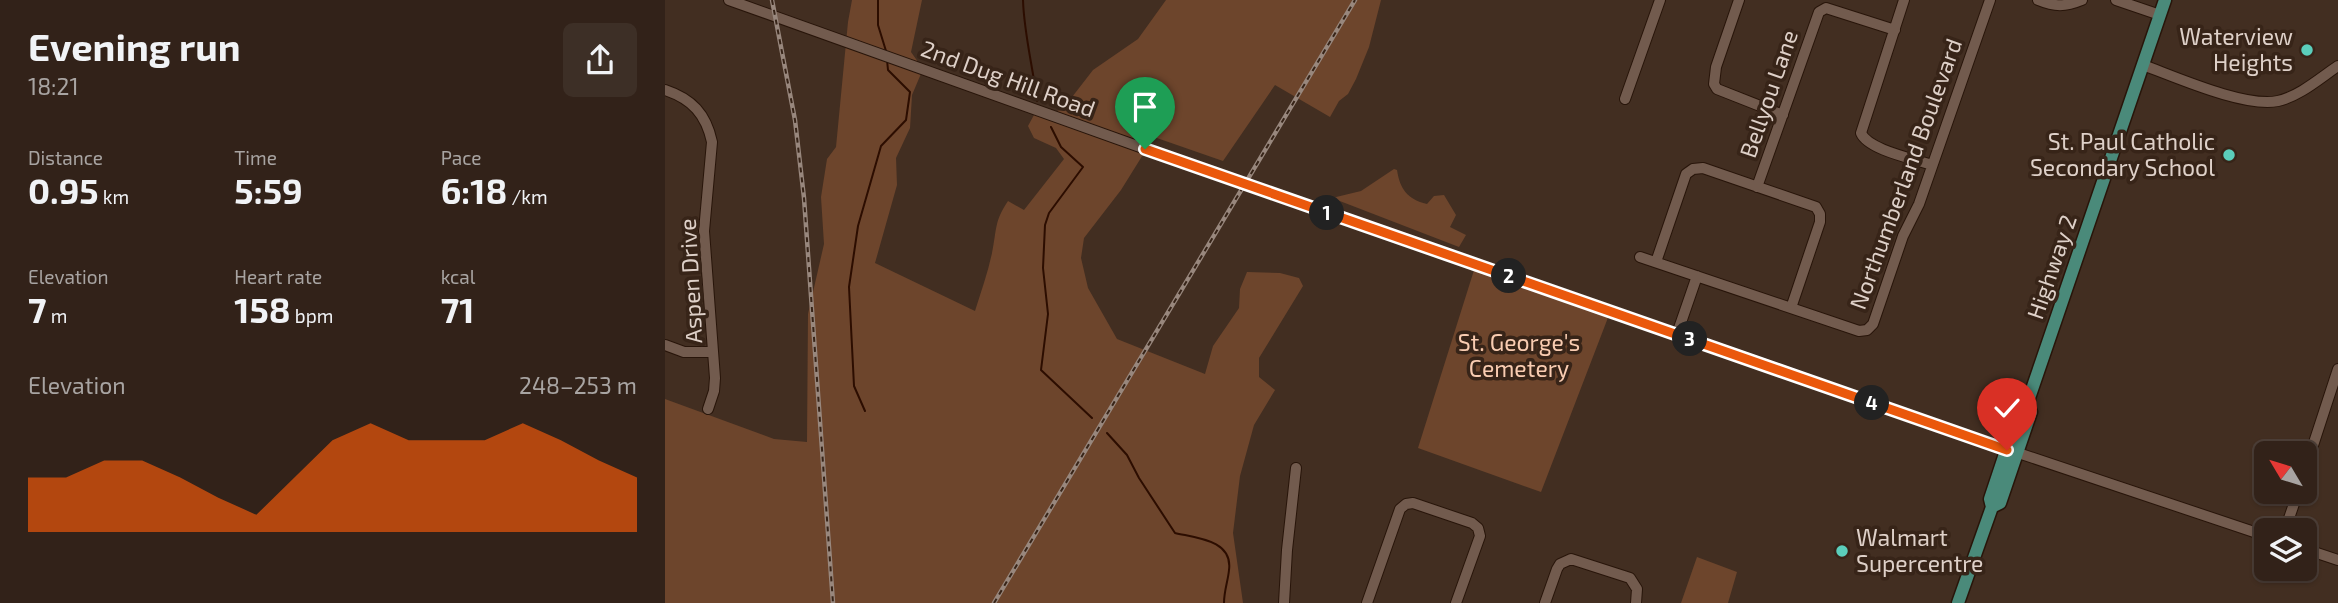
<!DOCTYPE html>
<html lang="en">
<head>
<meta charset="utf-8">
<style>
  body { margin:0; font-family:"Exo 2",sans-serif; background:#3d2f26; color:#f1f3f6; height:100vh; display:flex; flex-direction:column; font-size:26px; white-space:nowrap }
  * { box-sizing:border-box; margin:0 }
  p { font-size:23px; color:#a8a4a2 }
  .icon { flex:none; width:38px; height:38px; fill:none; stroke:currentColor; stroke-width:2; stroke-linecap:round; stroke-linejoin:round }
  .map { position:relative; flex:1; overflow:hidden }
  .side { display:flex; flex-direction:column; background:#322219; width:665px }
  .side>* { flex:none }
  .needle { width:46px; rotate:308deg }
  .buttons { position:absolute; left:1589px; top:441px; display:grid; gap:14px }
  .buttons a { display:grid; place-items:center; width:63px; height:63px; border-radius:10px; background:#322219; box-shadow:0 2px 5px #0004,0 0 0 2px #4d3f38; font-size:35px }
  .pin { position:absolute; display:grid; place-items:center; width:60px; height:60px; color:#fff; margin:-72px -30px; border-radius:50% 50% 50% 0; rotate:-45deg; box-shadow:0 0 7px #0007 }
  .pin .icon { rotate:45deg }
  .km { position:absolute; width:35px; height:35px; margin:-18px; border-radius:50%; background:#222; color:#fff; font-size:19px; line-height:35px; text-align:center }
  .round { display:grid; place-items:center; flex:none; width:74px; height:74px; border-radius:10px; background:#3d2f26 }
  .summary { display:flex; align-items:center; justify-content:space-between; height:119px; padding:0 28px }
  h1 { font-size:38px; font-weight:700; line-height:52px }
  .stats { display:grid; grid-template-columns:repeat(3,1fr); gap:10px; height:119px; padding:7px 28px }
  .stats div { display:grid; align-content:center }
  .stats b { font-size:35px; font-weight:700 }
  .stats small { font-size:19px; font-weight:400 }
  .stats p { font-size:19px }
  .chart { height:196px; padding:14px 28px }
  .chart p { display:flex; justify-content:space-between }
  .chart svg { width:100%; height:126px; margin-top:7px; fill:#ea580c; opacity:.7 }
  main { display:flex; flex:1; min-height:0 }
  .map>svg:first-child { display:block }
  .green { fill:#6d452c }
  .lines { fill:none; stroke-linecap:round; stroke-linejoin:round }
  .stream { stroke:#2c0d00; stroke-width:2 }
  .minor-casing { stroke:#28150a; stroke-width:12 }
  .major-casing { stroke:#28150a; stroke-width:15 }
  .minor { stroke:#725b4e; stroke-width:10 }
  .major { stroke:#4a8a7a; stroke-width:12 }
  .rail-casing { stroke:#98877d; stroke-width:4.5 }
  .rail { stroke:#372418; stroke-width:2; stroke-dasharray:5; stroke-linecap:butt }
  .route-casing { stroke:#fff; stroke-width:14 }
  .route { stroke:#ea580c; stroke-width:9 }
  .poi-dot { fill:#5bcebb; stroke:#372418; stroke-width:2.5 }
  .labels { text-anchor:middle; stroke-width:7; stroke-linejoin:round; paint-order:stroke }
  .poi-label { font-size:23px; fill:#ded0c8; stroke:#372418; text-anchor:end }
  .street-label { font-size:23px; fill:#ded0c8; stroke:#372418 }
  .park-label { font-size:23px; fill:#f9ccb1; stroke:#372418 }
</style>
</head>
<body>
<main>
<section class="side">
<div class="summary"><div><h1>Evening run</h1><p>18:21</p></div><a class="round"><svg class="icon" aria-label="share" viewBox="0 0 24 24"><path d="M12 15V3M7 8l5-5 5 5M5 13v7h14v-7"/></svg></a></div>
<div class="stats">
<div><p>Distance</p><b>0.95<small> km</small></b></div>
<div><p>Time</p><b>5:59</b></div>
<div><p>Pace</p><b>6:18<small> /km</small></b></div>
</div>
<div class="stats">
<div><p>Elevation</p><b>7<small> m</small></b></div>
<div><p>Heart rate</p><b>158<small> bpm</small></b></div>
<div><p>kcal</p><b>71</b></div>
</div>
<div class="chart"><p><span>Elevation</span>248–253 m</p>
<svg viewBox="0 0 160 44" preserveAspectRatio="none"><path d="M0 44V25L10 25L20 19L30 19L40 25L50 32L60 38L70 25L80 12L90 6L100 12L110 12L120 12L130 6L140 12L150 19L160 25V44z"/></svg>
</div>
</section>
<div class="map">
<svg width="1673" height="603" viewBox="0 0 1673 603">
  <rect width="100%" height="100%" fill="#422e21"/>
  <path class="green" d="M187,0h70l-11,52 12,17 -11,26 -2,33 -14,30 1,27 -22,78 100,48c6,-19 13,-39 17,-58 5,-24 2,-31 16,-52l16,9 40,-51 -8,-11 -22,-10 -6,-12 6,-11 28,-5 31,-40 45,-31 28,-39h215l-12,47 -13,32 -8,15 -9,7 -9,16 -55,-32 -52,76 -69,-24 -33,53 -37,48 -3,20 7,30 29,51 88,35 8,-28 26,-38 1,-19 7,-17 33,1 19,5 4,8 -44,72v19l16,13 -21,35 -14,51 -7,57 10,70h-578v-204l109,40 33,3 1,-128 16,-70 -3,-47 6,-38 9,-12 12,-125z
    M729,169l3,1c3,19 10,29 30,34l7,-8 10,-1 12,20 -6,12 16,8 -7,12 -127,-49 29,-7z
    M810,267l134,48 -68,177 -123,-44z
    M1032,557l40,15 -9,31h-47z"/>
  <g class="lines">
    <path class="stream" d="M213,0v25l8,26
      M358,0c1,34 10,67 14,101
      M386,127l10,20 22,20 -34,46 -4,12 -2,43 5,46 -7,56 51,48
      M200,411l-11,-25 -5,-99 9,-61 23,-80 25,-26 4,-28 -22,-22 -1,-10
      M442,433l20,22 12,23 36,55c21,5 58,7 54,37 -1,11 -5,21 -5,33"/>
    <defs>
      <path id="minor" d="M64,0l520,186 547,189 109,40 361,121
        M1074,0l-23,67 -2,17 3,5 66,26
        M1239,0l-43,133c7,17 54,26 71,32
        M1373,0c17,7 27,7 44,0
        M1451,0l44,15
        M1478,65c33,12 102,43 135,36 22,-5 42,-23 60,-35
        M0,90c27,9 41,24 47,52l-8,89 11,147 -1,13 -6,18
        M960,99l35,-99
        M1092,187l62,-175 7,-4 69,22
        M975,257l219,74 8,-1 6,-6 30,-88 16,-32 71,-204
        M991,262l30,-88 7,-5 10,-1 113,39 4,7v8l-29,86
        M1012,334l20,-58
        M0,345l19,7h29
        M1640,470l33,-101
        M1620,530l13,-38
        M1640,549l33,11
        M619,603l3,-53 9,-82
        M702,603l33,-94 6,-5 7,-1 59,20 6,5 2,8 -24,67
        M880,603l12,-34 3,-5 11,-5 59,19 7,11 -1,14"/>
      <path id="major" d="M1327,507l8,-4 31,-91 -4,-8
        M1293,603l34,-96 -2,-8 30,-90 7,-5 138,-404"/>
    </defs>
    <use href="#minor" class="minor-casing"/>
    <use href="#major" class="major-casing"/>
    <use href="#minor" class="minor"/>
    <use href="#major" class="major"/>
    <defs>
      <path id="rail" d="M107,0l23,120 9,78 29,405
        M329,603l361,-603"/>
    </defs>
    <use href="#rail" class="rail-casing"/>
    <use href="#rail" class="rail"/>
  </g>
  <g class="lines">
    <defs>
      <path id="route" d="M480,149l862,301"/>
    </defs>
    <use href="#route" class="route-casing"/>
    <use href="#route" class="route"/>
  </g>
  <g class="poi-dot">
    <circle cx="1642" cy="50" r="7"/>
    <circle cx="1564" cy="155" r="7"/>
    <circle cx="1177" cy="551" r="7"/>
  </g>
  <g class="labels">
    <g class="poi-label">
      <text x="1628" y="45">Waterview<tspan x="1628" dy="26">Heights</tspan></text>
      <text x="1550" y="150">St. Paul Catholic<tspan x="1550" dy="26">Secondary School</tspan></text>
      <text x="1191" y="546" text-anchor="start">Walmart<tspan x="1191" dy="26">Supercentre</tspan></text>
    </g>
    <g class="street-label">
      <text transform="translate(343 79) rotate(20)" y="8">2nd Dug Hill Road</text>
      <text transform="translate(1104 94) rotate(-71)" y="8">Bellyou Lane</text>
      <text transform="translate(1241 174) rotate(-70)" y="8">Northumberland Boulevard</text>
      <text transform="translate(1387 267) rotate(-71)" y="8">Highway 2</text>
      <text transform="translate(26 281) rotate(-93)" y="8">Aspen Drive</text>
    </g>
    <g class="park-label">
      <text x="854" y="351">St. George's<tspan x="854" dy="26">Cemetery</tspan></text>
    </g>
  </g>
</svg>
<div class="buttons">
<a><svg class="needle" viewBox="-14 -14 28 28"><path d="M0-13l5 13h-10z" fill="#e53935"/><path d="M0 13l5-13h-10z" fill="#a8a4a2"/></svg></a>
<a><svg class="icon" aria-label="layers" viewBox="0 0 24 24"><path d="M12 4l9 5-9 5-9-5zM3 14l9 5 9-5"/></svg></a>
</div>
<div class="pin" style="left:480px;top:149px;background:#1e9e55"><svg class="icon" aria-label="arrive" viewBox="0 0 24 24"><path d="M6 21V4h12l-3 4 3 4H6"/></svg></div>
<div class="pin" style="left:1342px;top:450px;background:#d93025"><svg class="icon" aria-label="check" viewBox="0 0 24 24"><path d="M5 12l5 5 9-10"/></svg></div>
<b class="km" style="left:662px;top:213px">1</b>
<b class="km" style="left:844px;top:276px">2</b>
<b class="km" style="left:1025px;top:339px">3</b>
<b class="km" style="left:1207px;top:403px">4</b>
</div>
</main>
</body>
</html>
